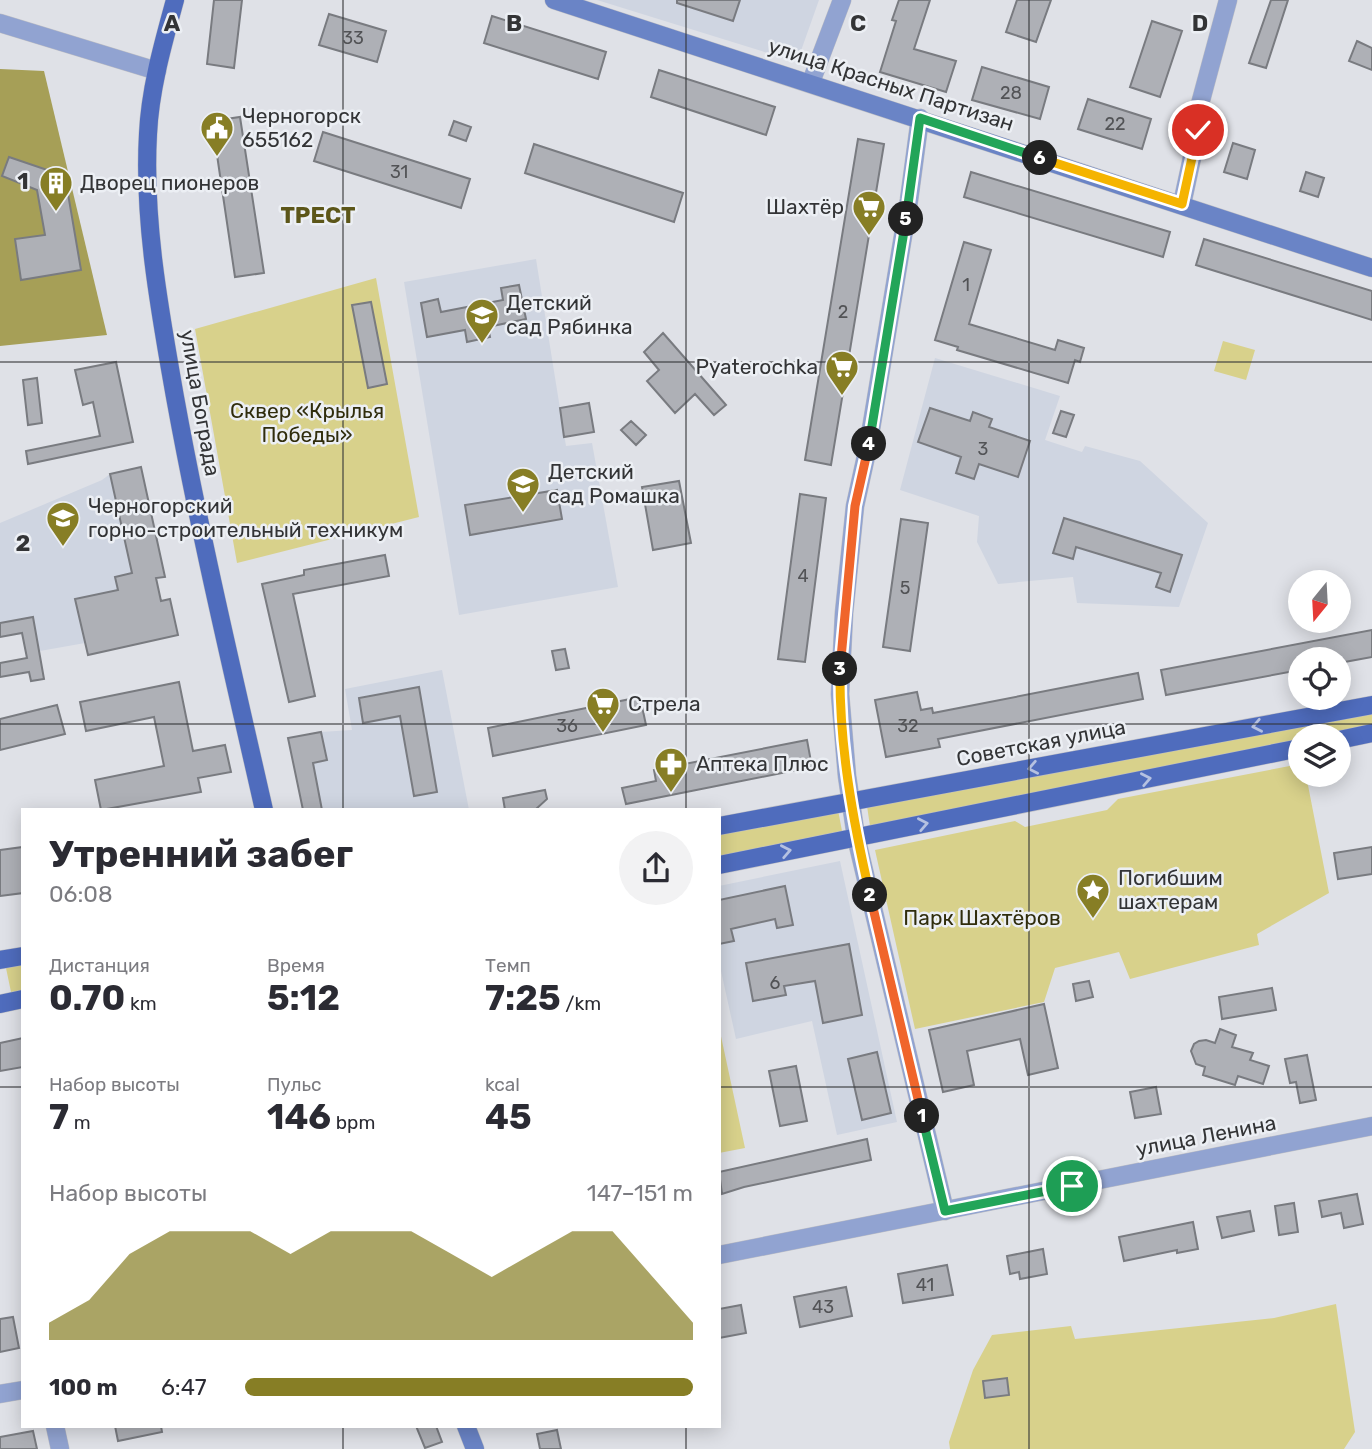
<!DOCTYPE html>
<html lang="ru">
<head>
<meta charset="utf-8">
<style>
  body { margin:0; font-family:Rubik,sans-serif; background:#f2f2f3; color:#2b2b33; height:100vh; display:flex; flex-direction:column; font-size:26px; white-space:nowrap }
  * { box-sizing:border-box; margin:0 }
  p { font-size:23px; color:#7c7c81 }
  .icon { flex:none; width:38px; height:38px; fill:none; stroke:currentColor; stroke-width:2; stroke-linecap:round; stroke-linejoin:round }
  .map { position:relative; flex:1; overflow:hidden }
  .side { position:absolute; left:21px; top:808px; width:700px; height:620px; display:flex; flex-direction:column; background:#fff; border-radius:0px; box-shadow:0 4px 18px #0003 }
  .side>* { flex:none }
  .needle { width:46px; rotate:198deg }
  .fabs { position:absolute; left:1288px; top:570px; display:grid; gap:14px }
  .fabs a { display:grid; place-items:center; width:63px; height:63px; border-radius:50%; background:#fff; box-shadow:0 4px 18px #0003; font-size:35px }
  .pin { position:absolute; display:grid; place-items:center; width:60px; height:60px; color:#fff; margin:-30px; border:4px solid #fff; border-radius:50%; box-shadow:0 2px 7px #0007 }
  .km { position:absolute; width:35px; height:35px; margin:-18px; border-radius:50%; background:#222; color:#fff; font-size:19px; line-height:35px; text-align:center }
  .round { display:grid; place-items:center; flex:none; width:74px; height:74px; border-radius:37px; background:#f2f2f3 }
  .summary { display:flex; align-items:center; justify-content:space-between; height:119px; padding:0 28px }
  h1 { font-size:38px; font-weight:700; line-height:52px }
  .figures { display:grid; grid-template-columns:repeat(3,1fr); gap:10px; height:119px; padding:7px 28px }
  .figures div { display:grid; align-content:center }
  .figures b { font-size:35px; font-weight:700 }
  .figures small { font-size:19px; font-weight:400 }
  .figures p { font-size:19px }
  .chart { height:196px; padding:14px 28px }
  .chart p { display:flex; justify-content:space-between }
  .chart svg { width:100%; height:126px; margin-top:7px; fill:#877e25; opacity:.7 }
  ul { padding:0 28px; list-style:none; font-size:23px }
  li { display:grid; grid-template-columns:112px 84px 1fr; align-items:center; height:52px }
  li i { height:18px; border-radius:9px; background:#877e25 }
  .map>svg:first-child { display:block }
  .built { fill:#cfd5e1 }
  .green { fill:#d8d18b }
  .forest { fill:#a69f57 }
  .building { fill:#aeb0b6; stroke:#797b80; stroke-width:2 }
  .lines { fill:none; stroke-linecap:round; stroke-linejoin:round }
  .minor-casing { stroke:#bdbec4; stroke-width:19 }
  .tertiary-casing { stroke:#bdbec4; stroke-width:19 }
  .secondary-casing { stroke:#bdbec4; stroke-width:19 }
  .primary-casing { stroke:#bdbec4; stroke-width:19 }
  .minor { stroke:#91a3d1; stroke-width:18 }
  .tertiary { stroke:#91a3d1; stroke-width:18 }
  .secondary { stroke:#6a84c6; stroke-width:18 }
  .primary { stroke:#4f6cbd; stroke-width:18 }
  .oneway { stroke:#b5c1e1 }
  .split-1-casing { stroke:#fff; stroke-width:14 }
  .split-2-casing { stroke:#fff; stroke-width:14 }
  .split-3-casing { stroke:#fff; stroke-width:14 }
  .split-4-casing { stroke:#fff; stroke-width:14 }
  .split-5-casing { stroke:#fff; stroke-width:14 }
  .split-6-casing { stroke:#fff; stroke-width:14 }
  .split-7-casing { stroke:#fff; stroke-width:14 }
  .split-1 { stroke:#22a559; stroke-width:9 }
  .split-2 { stroke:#f0652b; stroke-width:9 }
  .split-3 { stroke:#f5b400; stroke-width:9 }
  .split-4 { stroke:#f0652b; stroke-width:9 }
  .split-5 { stroke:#22a559; stroke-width:9 }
  .split-6 { stroke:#22a559; stroke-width:9 }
  .split-7 { stroke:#f5b400; stroke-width:9 }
  .grid { fill:none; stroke:#333436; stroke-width:2; stroke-opacity:0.55 }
  .labels { text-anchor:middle; stroke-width:5; stroke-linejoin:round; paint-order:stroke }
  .number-label { font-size:18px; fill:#525356 }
  .street-label { font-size:21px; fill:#333436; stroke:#eceff4 }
  .poi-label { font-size:21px; fill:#333436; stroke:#eceff4; text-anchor:start }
  .park-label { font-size:21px; fill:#302d0c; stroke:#eceff4 }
  .neighbourhood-label { font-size:23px; font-weight:bold; fill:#5c5619; stroke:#eceff4 }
  .grid-label { font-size:23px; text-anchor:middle; font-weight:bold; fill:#333436; stroke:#eceff4; stroke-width:5; stroke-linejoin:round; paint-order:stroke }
</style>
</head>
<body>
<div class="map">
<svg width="1372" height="1449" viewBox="0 0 1372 1449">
  <rect width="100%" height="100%" fill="#dfe1e7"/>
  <path class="built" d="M597,0h222l-22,62z
    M536,259l30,187 26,-3 26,144 -159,28 -55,-333z
    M935,358l125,38 -15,44 37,12 3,-6 55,15 68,62 -29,84 -102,-4 -4,-26 -75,7 -21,-42 2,-26 -79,-26z
    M110,474l22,99 -17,4 3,13 -42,9 9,44 -45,8 -7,-34 -33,6v-100l102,-43z
    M442,670l27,140h-166l-15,-72 33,-6 31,-2 -7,-41z
    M840,861l57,261 -60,13 -25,-114 -76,18 -15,-68h-2v-85z"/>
  <path class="green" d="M376,278l43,239 -182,46 -42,-234z
    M1223,341l32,9 -9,30 -32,-9z
    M1372,712v12l-61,13h-11v2l-430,87 -3,-20z
    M1300,764v11h6l23,118 -72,41 2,11 -129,34 -11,-27 -64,16 -11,34 -129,27 -40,-179 140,-29 10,6 82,-17 11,-11z
    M838,810l4,21 -123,25v-22z
    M23,965v25l-12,2 -5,-24z
    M719,1027l26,121 -26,5z
    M1336,1304l19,128 -11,17h-394l-1,-7 24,-72 19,-35 79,-9 4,13 199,-21z"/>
  <path class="forest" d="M0,69l44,2 63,264 -107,11z"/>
  <path class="building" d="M214,0h28l-8,68 -27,-4z
    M677,0h63l-7,21 -56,-18z
    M899,0h31l-16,49 42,12 -10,31 -66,-20 16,-51 -4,-1z
    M1017,0h34l-15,42 -30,-10z
    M1271,0h17l-22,68 -17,-5z
    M329,14l57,17 -9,31 -58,-17z
    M492,16l114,36 -8,27 -114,-36z
    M1152,21l30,10 -22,66 -30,-10z
    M1357,41l15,7v22l-23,-9z
    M982,67l67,20 -9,32 -68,-19z
    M659,70l116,37 -9,28 -115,-38z
    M1088,99l63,20 -9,30 -64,-20z
    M240,117l24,156 -29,4 -23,-156z
    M454,121l17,6 -5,14 -17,-6z
    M323,132l147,47 -9,29 -147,-47z
    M858,139l26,5 -53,321 -26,-5z
    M1233,143l22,7 -8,29 -23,-7z
    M534,144l149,49 -9,29 -149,-49z
    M9,157l56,19 16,94 -60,10 -6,-41 30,-4 -8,-45 -35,-14z
    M971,172l199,60 -7,25 -199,-60z
    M1306,172l18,6 -6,19 -18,-6z
    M1204,239l168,52v29l-176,-55z
    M964,242l27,8 -22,74 86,26 3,-10 26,8 -4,14 -5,-2 -7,23 -111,-33 1,-3 -23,-7z
    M519,285l7,34 -38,8 2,10 -23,5 -2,-12 -38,7 -6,-34 17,-4 3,13 62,-12 -2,-12z
    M371,302l16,82 -19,4 -16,-83z
    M663,333l63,72 -12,10 -19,-21 -20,19 -28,-32 12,-11 -15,-18z
    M116,362l17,80 -105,22 -2,-13 74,-15 -7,-34 -10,3 -8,-35z
    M37,378l5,45 -14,2 -5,-45z
    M589,403l5,29 -30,5 -4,-29z
    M930,408l40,13 3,-9 19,7 -3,8 41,14 -12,36 -39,-13 -5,15 -18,-6 5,-16 -43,-15z
    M1061,411l13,4 -8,22 -13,-4z
    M631,421l15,14 -10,10 -15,-15z
    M141,467l24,110 -9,1 5,23 9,-2 8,36 -90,20 -13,-56 43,-9 -3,-13 17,-4 -22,-99z
    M679,481l12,62 -38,7 -11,-63z
    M557,490l5,29 -92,16 -5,-30z
    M800,494l26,4 -21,164 -27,-3z
    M1064,518l118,37 -12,37 -14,-5 5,-14 -85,-26 -3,12 -20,-6z
    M901,519l27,4 -18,128 -27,-4z
    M385,555l4,21 -96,18 22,102 -26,6 -27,-118 42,-9v-5z
    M33,617l11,62 -13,2 -2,-9 -29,5v-14l27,-5 -5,-25 -22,4v-14z
    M1372,630v27l-33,6v-3h-39v10l-134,25 -5,-25z
    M565,649l4,19 -13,2 -4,-19z
    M1138,673l5,26 -205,40 2,8 -54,10 -11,-57 42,-8 4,18 11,-2 1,5z
    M179,682l14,69 32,-6 6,27 -33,6 3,14 -100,18 -6,-30 69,-14 -10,-49 -68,14 -6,-29z
    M419,687l18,105 -23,4 -14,-80 -37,7 -4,-25z
    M640,697l6,28 -153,31 -5,-28z
    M57,705l8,29 -65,16v-31z
    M321,732l6,28 -14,3 9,47h-19l-15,-72z
    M807,740l5,27 -186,37 -4,-16 34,-7 -2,-11z
    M545,790l2,9 -12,11h-30l-2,-12z
    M23,847v46l-23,3v-46z
    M1372,847v27l-34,5 -4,-26z
    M785,886l8,39 -16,3 -2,-9 -44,10 3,12 -15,3v-44z
    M849,944l13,71 -39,8 -8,-42 -31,5 2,9 -33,6 -7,-38z
    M1089,981l4,16 -17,4 -3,-17z
    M1272,988l4,22 -54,9 -3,-22z
    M1044,1004l14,64 -30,7 -8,-36 -53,12 7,34 -31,7 -14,-62z
    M1220,1029l16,6 -4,12 21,6 -3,7 19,6 -6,18 -25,-8 -3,9 -32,-10 2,-8 -9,-3 -5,-13 3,-7 5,-3 7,-1 9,3z
    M23,1038v29l-23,4v-28z
    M877,1052l14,61 -29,7 -14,-61z
    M1307,1055l9,45 -16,3 -4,-21 -6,1 -5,-24z
    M796,1066l11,55 -27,5 -11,-55z
    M1156,1087l5,27 -26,4 -5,-26z
    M867,1139l4,21 -127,27 -22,7 -3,-22z
    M1357,1194l6,30 -19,4 -3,-15 -19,4 -3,-16z
    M1294,1203l4,29 -19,3 -4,-29z
    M1250,1211l4,20 -32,7 -5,-21z
    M1193,1222l5,27 -21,4v-3l-53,11 -5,-24z
    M1043,1249l4,25 -27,5 -1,-7 -9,2 -3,-18z
    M947,1265l6,30 -50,8 -5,-29z
    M846,1287l6,29 -52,11 -6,-30z
    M741,1305l5,28 -27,5v-29z
    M13,1317l6,31 -19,4v-33z
    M1007,1378l2,17 -24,3 -2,-17z
    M115,1426h46l1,6 -44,9z
    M416,1426h20l6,16 -17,6z
    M557,1430l4,19h-21l-3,-15z
    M33,1431l4,18h-37v-12z"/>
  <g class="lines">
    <defs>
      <path id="minor" d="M0,23l157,48
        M920,118l-11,82 -41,247 -13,59 -11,107 -4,81 7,82 9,61 89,374
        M1182,204l16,-74 2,-26 28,-104
        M55,1426l5,23"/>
      <path id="tertiary" d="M811,82l31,-82
        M719,1255l653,-129
        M0,1394l23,-4"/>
      <path id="secondary" d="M554,0l818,268
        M466,1426l9,23"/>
      <path id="primary" d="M175,0c-12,44 -25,89 -27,134 -5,87 12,178 27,263 25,138 58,276 89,413
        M1339,740l33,-7
        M719,826l653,-121
        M719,865l581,-117
        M0,960l23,-4
        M0,1004l23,-5"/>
    </defs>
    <use href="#minor" class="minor-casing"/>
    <use href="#tertiary" class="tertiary-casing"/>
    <use href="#secondary" class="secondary-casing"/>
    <use href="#primary" class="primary-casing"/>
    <use href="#minor" class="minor"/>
    <use href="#tertiary" class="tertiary"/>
    <use href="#secondary" class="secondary"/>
    <use href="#primary" class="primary"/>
  </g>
  <defs><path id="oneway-chevron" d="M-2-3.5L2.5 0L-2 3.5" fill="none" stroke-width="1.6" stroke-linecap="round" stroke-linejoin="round" transform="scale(1.75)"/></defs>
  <g class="oneway">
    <use href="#oneway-chevron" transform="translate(1257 726) rotate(169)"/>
    <use href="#oneway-chevron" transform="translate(1033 768) rotate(169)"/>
    <use href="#oneway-chevron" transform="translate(1146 779) rotate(-11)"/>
    <use href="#oneway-chevron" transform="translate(923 824) rotate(-11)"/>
    <use href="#oneway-chevron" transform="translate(786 851) rotate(-11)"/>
  </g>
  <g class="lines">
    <defs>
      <path id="split-1" d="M922,1116l23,95 127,-25"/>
      <path id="split-2" d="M870,895l52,221"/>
      <path id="split-3" d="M840,669c-1,76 13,152 30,226"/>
      <path id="split-4" d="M840,669l15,-163 14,-62"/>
      <path id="split-5" d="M869,444l37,-225"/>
      <path id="split-6" d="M906,219l14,-101 120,40"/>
      <path id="split-7" d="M1040,158l142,46 16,-74"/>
    </defs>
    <use href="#split-1" class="split-1-casing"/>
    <use href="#split-2" class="split-2-casing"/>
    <use href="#split-3" class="split-3-casing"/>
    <use href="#split-4" class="split-4-casing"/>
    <use href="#split-5" class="split-5-casing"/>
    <use href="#split-6" class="split-6-casing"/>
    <use href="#split-7" class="split-7-casing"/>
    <use href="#split-1" class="split-1"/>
    <use href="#split-2" class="split-2"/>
    <use href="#split-3" class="split-3"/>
    <use href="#split-4" class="split-4"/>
    <use href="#split-5" class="split-5"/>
    <use href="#split-6" class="split-6"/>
    <use href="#split-7" class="split-7"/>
  </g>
  <path class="grid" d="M343,0v810M686,0v810M1029,0v1449M0,362h1372M0,724h1372M0,1087h23M719,1087h653M343,1426v23M686,1426v23"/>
  <defs>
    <symbol id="civic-pin" viewBox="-11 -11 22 30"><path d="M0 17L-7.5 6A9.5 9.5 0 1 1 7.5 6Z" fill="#877e25" stroke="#eceff4"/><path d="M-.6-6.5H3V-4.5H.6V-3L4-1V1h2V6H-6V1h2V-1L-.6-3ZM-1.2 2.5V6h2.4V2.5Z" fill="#fff"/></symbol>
    <symbol id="building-pin" viewBox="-11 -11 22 30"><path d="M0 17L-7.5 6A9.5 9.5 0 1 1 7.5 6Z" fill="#877e25" stroke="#eceff4"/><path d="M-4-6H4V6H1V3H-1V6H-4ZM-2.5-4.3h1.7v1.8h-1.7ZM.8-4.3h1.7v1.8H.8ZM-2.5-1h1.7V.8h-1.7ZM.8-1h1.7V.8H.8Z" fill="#fff"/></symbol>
    <symbol id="supermarket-pin" viewBox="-11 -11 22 30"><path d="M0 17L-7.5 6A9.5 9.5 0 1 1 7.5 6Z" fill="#877e25" stroke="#eceff4"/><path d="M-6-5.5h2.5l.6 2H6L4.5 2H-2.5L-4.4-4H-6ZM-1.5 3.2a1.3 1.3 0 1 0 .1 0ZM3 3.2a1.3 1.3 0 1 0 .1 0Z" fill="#fff"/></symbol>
    <symbol id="school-pin" viewBox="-11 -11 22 30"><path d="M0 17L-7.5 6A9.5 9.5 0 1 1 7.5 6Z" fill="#877e25" stroke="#eceff4"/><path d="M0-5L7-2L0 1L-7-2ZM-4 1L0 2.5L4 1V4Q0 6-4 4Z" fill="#fff"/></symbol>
    <symbol id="university-pin" viewBox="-11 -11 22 30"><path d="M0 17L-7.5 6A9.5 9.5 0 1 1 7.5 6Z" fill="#877e25" stroke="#eceff4"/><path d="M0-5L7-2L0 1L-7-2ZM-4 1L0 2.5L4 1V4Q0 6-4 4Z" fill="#fff"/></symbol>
    <symbol id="pharmacy-pin" viewBox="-11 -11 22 30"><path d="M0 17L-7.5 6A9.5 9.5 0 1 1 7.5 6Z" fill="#877e25" stroke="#eceff4"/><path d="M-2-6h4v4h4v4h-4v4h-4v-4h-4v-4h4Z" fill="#fff"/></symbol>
    <symbol id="sight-pin" viewBox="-11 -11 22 30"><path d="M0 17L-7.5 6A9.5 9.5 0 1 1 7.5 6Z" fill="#877e25" stroke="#eceff4"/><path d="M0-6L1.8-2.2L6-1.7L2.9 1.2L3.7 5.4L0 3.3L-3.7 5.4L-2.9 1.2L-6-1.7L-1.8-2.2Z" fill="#fff"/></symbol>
  </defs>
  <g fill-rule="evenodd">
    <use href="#civic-pin" x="198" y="109" width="38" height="52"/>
    <use href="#building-pin" x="37" y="164" width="38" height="52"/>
    <use href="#supermarket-pin" x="850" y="188" width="38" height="52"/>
    <use href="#school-pin" x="463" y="296" width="38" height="52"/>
    <use href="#supermarket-pin" x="823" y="348" width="38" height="52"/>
    <use href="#school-pin" x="504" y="465" width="38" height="52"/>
    <use href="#university-pin" x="44" y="499" width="38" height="52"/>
    <use href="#supermarket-pin" x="584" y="685" width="38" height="52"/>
    <use href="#pharmacy-pin" x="652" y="745" width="38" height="52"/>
    <use href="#sight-pin" x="1074" y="871" width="38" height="52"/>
  </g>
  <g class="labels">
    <g class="number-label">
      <text x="353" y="44">33</text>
      <text x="1011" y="99">28</text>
      <text x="1115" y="130">22</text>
      <text x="399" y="178">31</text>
      <text x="966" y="291">1</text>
      <text x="843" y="318">2</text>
      <text x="983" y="455">3</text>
      <text x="803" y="582">4</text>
      <text x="905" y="594">5</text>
      <text x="567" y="732">36</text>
      <text x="908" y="732">32</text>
      <text x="775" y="989">6</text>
      <text x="925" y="1291">41</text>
      <text x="823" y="1313">43</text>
    </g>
    <g class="street-label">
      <text transform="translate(891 85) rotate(18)" y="7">улица Красных Партизан</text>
      <text transform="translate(200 403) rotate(80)" y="7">улица Бограда</text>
      <text transform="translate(1041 743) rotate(-11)" y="7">Советская улица</text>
      <text transform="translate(1206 1136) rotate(-11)" y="7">улица Ленина</text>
    </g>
    <g class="poi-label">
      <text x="242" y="123">Черногорск<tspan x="242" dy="24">655162</tspan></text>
      <text x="80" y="190">Дворец пионеров</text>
      <text x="844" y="214" text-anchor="end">Шахтёр</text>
      <text x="506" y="310">Детский<tspan x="506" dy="24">сад Рябинка</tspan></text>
      <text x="818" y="374" text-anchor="end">Pyaterochka</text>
      <text x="548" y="479">Детский<tspan x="548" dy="24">сад Ромашка</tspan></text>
      <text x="88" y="513">Черногорский<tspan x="88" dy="24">горно-строительный техникум</tspan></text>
      <text x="628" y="711">Стрела</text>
      <text x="696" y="771">Аптека Плюс</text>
      <text x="1118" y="885">Погибшим<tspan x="1118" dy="24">шахтерам</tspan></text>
    </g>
    <g class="park-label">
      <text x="307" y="418">Сквер «Крылья<tspan x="307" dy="24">Победы»</tspan></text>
      <text x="982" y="925">Парк Шахтёров</text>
    </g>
    <g class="neighbourhood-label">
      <text x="318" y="223">ТРЕСТ</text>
    </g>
  </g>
  <g class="grid-label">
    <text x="172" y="31">A</text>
    <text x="514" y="31">B</text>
    <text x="858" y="31">C</text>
    <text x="1200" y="31">D</text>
    <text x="23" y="189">1</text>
    <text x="23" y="551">2</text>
  </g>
</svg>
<div class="fabs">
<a><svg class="needle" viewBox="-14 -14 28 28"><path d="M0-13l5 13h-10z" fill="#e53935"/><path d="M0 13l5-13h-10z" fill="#7c7c81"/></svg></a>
<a><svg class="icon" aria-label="locate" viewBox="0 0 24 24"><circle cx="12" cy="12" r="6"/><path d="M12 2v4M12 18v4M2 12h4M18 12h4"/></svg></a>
<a><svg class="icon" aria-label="layers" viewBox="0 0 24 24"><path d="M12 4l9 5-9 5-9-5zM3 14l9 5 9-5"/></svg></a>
</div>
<div class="pin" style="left:1072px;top:1186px;background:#1e9e55"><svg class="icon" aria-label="arrive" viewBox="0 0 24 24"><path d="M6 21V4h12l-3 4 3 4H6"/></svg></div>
<div class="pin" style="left:1198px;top:130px;background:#d93025"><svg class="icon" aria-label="check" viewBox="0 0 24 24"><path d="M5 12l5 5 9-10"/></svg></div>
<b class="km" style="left:922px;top:1116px">1</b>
<b class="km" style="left:870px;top:895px">2</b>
<b class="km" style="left:840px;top:669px">3</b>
<b class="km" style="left:869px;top:444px">4</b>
<b class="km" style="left:906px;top:219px">5</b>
<b class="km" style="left:1040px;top:158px">6</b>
<section class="side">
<div class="summary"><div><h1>Утренний забег</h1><p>06:08</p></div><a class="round"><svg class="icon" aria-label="share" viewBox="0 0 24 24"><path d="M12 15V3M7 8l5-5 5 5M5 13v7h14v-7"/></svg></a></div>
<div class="figures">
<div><p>Дистанция</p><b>0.70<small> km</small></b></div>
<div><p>Время</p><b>5:12</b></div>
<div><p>Темп</p><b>7:25<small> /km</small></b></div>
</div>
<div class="figures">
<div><p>Набор высоты</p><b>7<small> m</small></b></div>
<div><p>Пульс</p><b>146<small> bpm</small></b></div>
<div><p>kcal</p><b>45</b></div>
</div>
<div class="chart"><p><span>Набор высоты</span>147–151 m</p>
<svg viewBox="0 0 160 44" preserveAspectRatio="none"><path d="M0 44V38L10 30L20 14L30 6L40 6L50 6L60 14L70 6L80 6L90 6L100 14L110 22L120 14L130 6L140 6L150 22L160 38V44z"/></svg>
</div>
<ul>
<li><b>100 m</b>6:47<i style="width:100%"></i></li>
</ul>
</section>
</div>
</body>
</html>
